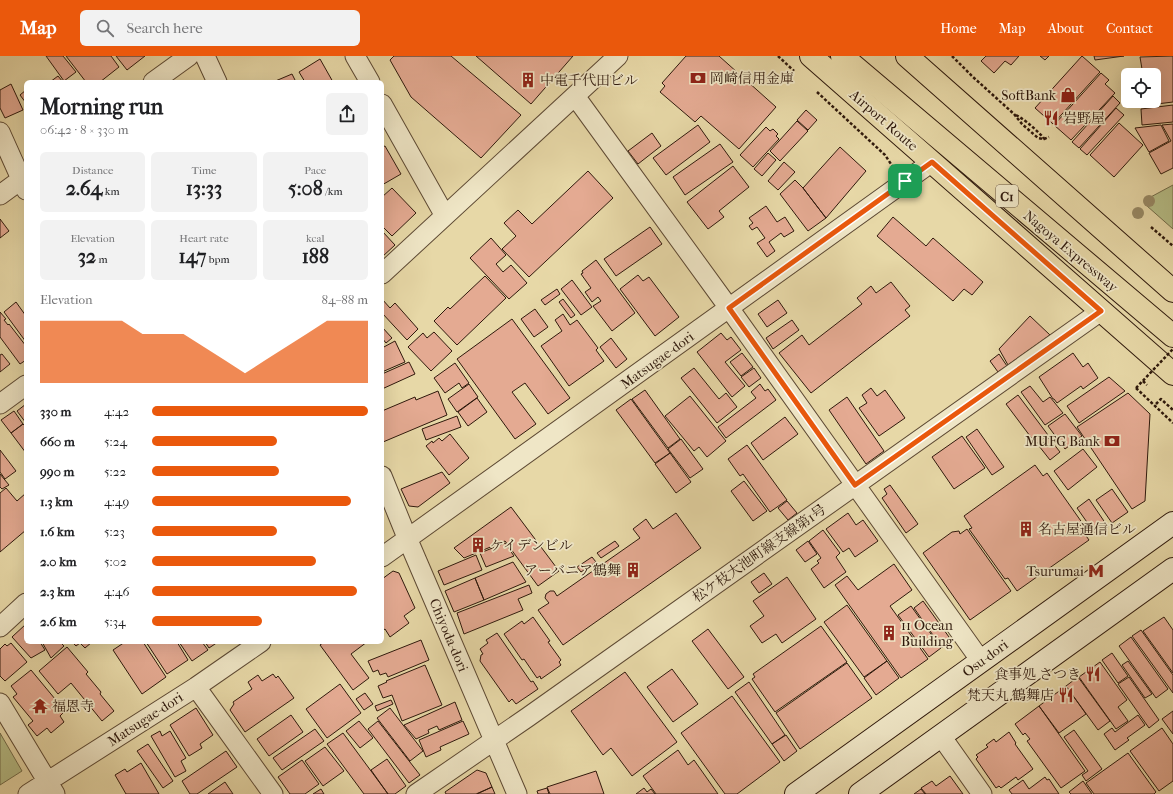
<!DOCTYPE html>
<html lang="en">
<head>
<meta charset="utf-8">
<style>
  body { margin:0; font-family:"IM FELL French Canon","Noto Serif JP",serif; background:#f2f2f2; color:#202124; height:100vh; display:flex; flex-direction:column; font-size:15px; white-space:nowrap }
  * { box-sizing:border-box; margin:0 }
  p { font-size:13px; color:#757577 }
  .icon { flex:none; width:22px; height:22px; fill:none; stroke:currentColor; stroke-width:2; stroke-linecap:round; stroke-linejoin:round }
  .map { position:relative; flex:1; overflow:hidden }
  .details { position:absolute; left:24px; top:24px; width:360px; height:564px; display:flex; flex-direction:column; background:#fff; border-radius:6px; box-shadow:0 4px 16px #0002 }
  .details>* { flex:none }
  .tools { position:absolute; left:1121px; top:12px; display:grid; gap:8px }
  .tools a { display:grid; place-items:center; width:40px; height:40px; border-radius:6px; background:#fff; box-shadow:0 4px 16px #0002; font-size:20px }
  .pin { position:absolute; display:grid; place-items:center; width:34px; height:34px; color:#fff; margin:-17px; border-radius:8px; box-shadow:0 2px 6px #0006 }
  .round { display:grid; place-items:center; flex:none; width:42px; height:42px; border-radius:6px; background:#f2f2f2 }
  .overview { display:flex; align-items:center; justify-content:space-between; height:68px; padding:0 16px }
  h1 { font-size:22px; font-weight:700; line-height:30px }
  .stats { display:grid; grid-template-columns:repeat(3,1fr); gap:6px; height:68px; padding:4px 16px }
  .stats div { display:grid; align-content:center; border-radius:6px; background:#f2f2f2; text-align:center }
  .stats b { font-size:20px; font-weight:700 }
  .stats small { font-size:11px; font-weight:400 }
  .stats p { font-size:11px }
  .chart { height:112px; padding:8px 16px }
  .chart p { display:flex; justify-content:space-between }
  .chart svg { width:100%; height:72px; margin-top:4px; fill:#ea580c; opacity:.7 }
  ul { padding:0 16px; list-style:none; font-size:13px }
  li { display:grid; grid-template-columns:64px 48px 1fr; align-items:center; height:30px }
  li i { height:10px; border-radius:5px; background:#ea580c }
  header { display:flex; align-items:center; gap:24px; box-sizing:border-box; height:56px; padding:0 20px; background:#ea580c; color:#fff }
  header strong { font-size:19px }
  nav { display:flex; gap:22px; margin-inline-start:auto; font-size:14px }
  .search { width:280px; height:36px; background:#f2f2f2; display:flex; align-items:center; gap:10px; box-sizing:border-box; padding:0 14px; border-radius:6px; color:#757577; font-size:15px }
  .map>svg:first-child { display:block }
  .green { fill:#b6be87; stroke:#726c4a }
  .building { fill:#e4aa92; stroke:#2f190c }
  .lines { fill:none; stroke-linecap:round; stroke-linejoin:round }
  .street-casing { stroke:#5d4933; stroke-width:21 }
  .secondary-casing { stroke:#2f190c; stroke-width:24 }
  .primary-casing { stroke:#2f190c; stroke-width:24 }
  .highway-casing { stroke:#2f190c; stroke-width:24 }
  .path { stroke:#2f190c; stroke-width:2.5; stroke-dasharray:3 2; stroke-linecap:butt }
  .street { stroke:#efe6c6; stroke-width:19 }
  .secondary { stroke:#efe6c6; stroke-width:22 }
  .primary { stroke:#e7d8a7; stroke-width:22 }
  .highway { stroke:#e7d8a7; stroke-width:22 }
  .path-bridge { stroke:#2f190c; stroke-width:2.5; stroke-dasharray:3 2; stroke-linecap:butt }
  .tree { fill:#988a66 }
  .route-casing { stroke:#fff; stroke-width:8 }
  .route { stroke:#ea580c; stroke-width:5 }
  .labels { text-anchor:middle; stroke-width:3.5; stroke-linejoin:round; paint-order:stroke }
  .shield { fill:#efe6c6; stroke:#695644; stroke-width:1 }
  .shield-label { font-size:13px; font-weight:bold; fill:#2f190c }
  .poi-label { font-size:14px; fill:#2f190c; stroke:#efe6c6; text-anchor:start }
  .street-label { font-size:14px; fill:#2f190c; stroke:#efe6c6 }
</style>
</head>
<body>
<header>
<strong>Map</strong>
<div class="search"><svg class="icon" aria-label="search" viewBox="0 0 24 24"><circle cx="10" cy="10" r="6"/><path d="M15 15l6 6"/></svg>Search here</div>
<nav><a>Home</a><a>Map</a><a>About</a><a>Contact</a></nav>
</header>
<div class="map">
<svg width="1173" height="738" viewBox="0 0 1173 738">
  <rect width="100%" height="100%" fill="#e7d8a7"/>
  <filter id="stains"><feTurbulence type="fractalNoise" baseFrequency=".005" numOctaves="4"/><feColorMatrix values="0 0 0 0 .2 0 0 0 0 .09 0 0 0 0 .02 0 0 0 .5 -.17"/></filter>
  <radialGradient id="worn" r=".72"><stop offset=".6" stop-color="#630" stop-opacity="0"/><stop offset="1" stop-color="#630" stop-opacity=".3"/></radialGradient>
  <path class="green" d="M1173,129v44l-26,-23v-7z
    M0,677l22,38 -22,14z"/>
  <path class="building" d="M46,0h17l13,16 -12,9z
    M66,0h45l8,11 -19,15h-14z
    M116,0h29l-18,14z
    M394,0h57l70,59 -40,43 -70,-61 -21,-37z
    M476,0h97l-42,48z
    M686,0h33l57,51 -37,42 -38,-33 -6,6 -35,-30 5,-6 -3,-3z
    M986,0h33l-8,9 -6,-4 -11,12 -13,-12z
    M1040,0h9l-4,4z
    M1082,0l18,16 -47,52 -18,-16z
    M1094,0h30l-29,4z
    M1173,0v46l-41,5v-6h22v-26h-11l-3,-18z
    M320,3l13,23h-28l-6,-10z
    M1101,17l8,7 -4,4 10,9 -44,47 -17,-15z
    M292,18l4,8h-23z
    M58,20l5,6h-13z
    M11,28l12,26 -18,8 -5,-10v-18z
    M26,34v13l-6,-8z
    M1113,40l7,7 -41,45 -7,-6z
    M1173,49v17l-31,3 -1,-16z
    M1116,52l8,7 -37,40 -7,-6z
    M806,54l11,10 -9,10 -11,-10z
    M797,65l11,10 -28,30 -10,-10z
    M1119,67l24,22 -29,32 -24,-22z
    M1173,68v44l-12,6 -12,-21 22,-12 -9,-16z
    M698,69l12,17 -44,33 -13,-17z
    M1161,69l8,16 -20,11 -14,-24z
    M766,71l4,4 3,-2 5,5 -2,2 3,3 -26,28 -13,-12z
    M652,77l9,13 -23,18 -10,-13z
    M720,88l13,18 -48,33 -12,-18z
    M385,90l16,28 -19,11v-38z
    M840,91l26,24 -40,47 -23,-30z
    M768,97l8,7 -14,16 -8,-7z
    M784,106l11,10 -17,18 -10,-9z
    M733,110l16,21 -30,24 5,6 -16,12 -21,-27z
    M588,115l25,27 -84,79 -27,-28 14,-13 -12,-13 14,-13 14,14z
    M795,124l8,8 23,30 -18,13 -28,-37z
    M392,132l24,25 -24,23 -10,-10v-29z
    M766,150l11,16 8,-5 9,14 -10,6 -3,-4 -12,9 6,9 -8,6 -10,-14 8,-5 -8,-11 -5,3 -3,-4 4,-3 -4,-5z
    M893,161l33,29 7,-8 50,44 -11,13 -8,-6 -11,12 -76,-65z
    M0,163l9,12 -9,7z
    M650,171l12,17 -46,32 -12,-17z
    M382,175l13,14 -13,12z
    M491,182l15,17 -10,9 7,8 8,-7 16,18 -18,16 -39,-41z
    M596,204l39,53 -23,18 -19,-25 8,-5 -3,-4 -6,5 -7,-10 6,-4 -10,-14 2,-1 -1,-2z
    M638,219l5,6 6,-4 30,40 -24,19 -35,-47z
    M485,220l21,22 -49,47 -23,-24 14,-14 2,2z
    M572,224l20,27 -11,8 -20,-26z
    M891,226l19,24 -5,4 5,6 -99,77 -32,-40 23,-18 7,10 53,-41 -5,-6 14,-12 5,7z
    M557,233l3,5 -15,11 -4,-5z
    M382,243l8,9 5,-5 23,26 -11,11 -25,-27z
    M563,243l12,16 -4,3 -12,-16z
    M778,244l9,13 -20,14 -9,-13z
    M16,246l10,14v26l-22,-30z
    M535,253l13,18 -14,10 -13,-18z
    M0,256l6,7 -2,1 4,5 1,-1 17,22v14l-6,4 -20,-27z
    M563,258l7,11 7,-5 21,28 -2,2 8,11 -35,25 -28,-40 21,-15 -7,-11z
    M1030,260l20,19 -42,30 -9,-16z
    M512,263l58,79 -22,16 -23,-31 -13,9 24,32 -21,15 -58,-80z
    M792,264l7,10 -26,19 -7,-11z
    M382,271l10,11 -6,5 -4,-5z
    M434,276l18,19 -21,20 -23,-24 15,-14 4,5z
    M721,277l6,7 4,-3 10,13 -16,12 20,24 -13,11 -35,-45z
    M611,282l16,21 -11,9 -16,-21z
    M395,285l10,21 -23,10v-24z
    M742,297l11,14 -12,9 -11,-14z
    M1073,297l10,14 5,-4 10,15 -15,11 -2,-3 -24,17 -3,-4h-1l-14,-22z
    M2,298l8,10 -10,8v-17z
    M999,298l8,12 -9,6 -8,-11z
    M409,306l6,12 -33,15v-15z
    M455,307l14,20 -7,5 -3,-5 -14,10 -11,-15z
    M694,312l25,31 7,-6 11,14 -20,16 -36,-45z
    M754,312l7,10 -12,9 -8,-10z
    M1109,321l16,14 -46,32 -12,-17z
    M469,328l9,13 -21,15 -9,-13z
    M760,328l5,7 3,-2 8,11 -50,38 -8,-11 38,-29 -5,-6z
    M1030,330l13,16 7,-5 13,16 -18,12 -24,-33z
    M871,332l6,8 8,-6 20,28 -26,18 -20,-28 8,-5 -5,-8z
    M645,334l35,49 -12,9 -36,-49z
    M438,335l9,24 -64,27 -1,-4v-27l33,-14 1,3z
    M1128,337l22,21 -5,87 -13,8 -55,-82z
    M1018,339l30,40 -12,9 -30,-40z
    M690,340l36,45 -19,16 -8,-10 -5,4 -29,-35z
    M847,341l37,54 -18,13 -37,-54z
    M477,342l10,14 -19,14 -10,-14z
    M631,343l39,54 -15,10 -39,-53z
    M26,348v19l-9,-12z
    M14,355l9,13 -12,9 -10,-13z
    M1065,358l17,22 -17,13 -17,-23z
    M457,360l4,11 -35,13 -4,-11z
    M785,361l13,17 -35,26 -12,-17z
    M23,368l3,3v26l-15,-20z
    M977,373l27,38 -12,8 -26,-38z
    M450,378l19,24 -20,17 -23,-29 6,-5 1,2 6,-5 3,3z
    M962,380l23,32 -31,21 -22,-32z
    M1049,382l11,14 -10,8 -11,-14z
    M681,383l22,30 -13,9 -22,-29z
    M747,389l40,55 -17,12 -27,-38 -3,2 -12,-17z
    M1083,393l14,18 -29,23 -14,-19z
    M0,394l16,21 -11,8 -5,-7z
    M670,397l21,29 -15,11 -21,-29z
    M1035,409l8,11 4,-3 36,51 -4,2 10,14 -72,51 -9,-13 -3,1 -36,-50 3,-1 -8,-12z
    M442,416l8,11 -32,24 -9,-1 -8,-17z
    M0,418l9,11 -7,4 -2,-2z
    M744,425l23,30 -14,10 -22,-30z
    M890,429l28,39 -12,9 -24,-35 5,-4 -3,-5z
    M6,432l11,13 9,-8v37l-26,22v-59z
    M1112,433l16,23 -16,11 -16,-23z
    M1089,443l19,28 -12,8 -19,-27z
    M787,445l10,12 -9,7 -10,-12z
    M511,451l48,64 -21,15 -33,-45 -41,17 -10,-10z
    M676,457l25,35 -138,97 -25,-35 11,-7 -4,-5 1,-4 4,-3h4l3,5 83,-58 -7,-9 13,-10 7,10z
    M848,457l8,12 7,-5 15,21 -23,16 -6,-9 -6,4 -17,-23z
    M967,473l44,62 -41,29 -47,-67 29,-21 7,-1 1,3z
    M823,474l17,23 -4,4 10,15 -22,16 -13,-19 8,-6 -2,-2 4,-3 -12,-17z
    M615,485l4,5 -18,12 -4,-5z
    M808,485l9,13 -12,8 -9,-12z
    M505,487l9,13 -28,11 -6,-14z
    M476,499l6,15 -38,15 -6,-14z
    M592,501l4,5 -15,10 -4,-5z
    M513,506l13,20 -42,18 -9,-22z
    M894,508l18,26 -22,16 38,53 -27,19 -66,-93 12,-9 11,14z
    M393,515l6,2 16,35 -11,8 5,7 -19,14 -5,-8 -3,2v-52z
    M764,517l8,11 -13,9 -8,-11z
    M787,521l29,42 -34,24 -6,-9 -14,9 -12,-17 14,-10 -11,-15z
    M475,522l9,22 -30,12 -9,-21z
    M529,529l3,8 -14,6 5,11 -59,24 -7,-21z
    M923,545l26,36 -7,11 -28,-40z
    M847,549l40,56 -23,16 -40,-55z
    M911,550l30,42 -12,9 -31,-42z
    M533,561l17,24 -2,1 13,18 -2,2 2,3 -20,14 -1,-3 -3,2 -13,-19 -2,1 -18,-26 18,-13 2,3z
    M1164,561l9,13v43l-30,-42z
    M26,568v18h14l5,8 -14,8 -19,-21z
    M821,570l26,36 -72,50 -23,-33 3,-2 -2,-3z
    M708,573l36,48 -16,12 -36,-48z
    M1141,574l32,45v18l-41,-57z
    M497,577l34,49 2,-1 5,8 -22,15 -4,-5 -3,3 -29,-41 1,-6 2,-1 -3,-5 8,-6 -2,-3z
    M1131,581l37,52 -12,9 -37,-52z
    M421,584l8,20 -41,17 -2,-4 -6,2 -2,-5 -5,2 -5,-11z
    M42,586h18l4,4 -13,12z
    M72,586h20l-7,6 -5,-5 -4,3z
    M125,586h18l23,35 -24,17 -29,-44z
    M146,586h31l11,18 -21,14z
    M179,586h23l6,8 -16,11z
    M205,586h13l-9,6z
    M324,586h43l-16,12 18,24 -16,12 -33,-45z
    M11,587l16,19 -22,19 -5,-5v-27l5,-5 2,2z
    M67,591l21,25 -2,2 15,18 -1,2 14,17 -12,10 -31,-38 -13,11 -19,-23z
    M1112,597l16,23 -10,7 -16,-23z
    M887,605l12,17 -23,17 -12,-17z
    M1128,605l24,33 -7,4 -23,-33z
    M1100,606l27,38 -9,7 10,14 -12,8 -37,-52z
    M847,607l25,35 -72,51 -24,-36z
    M425,609l17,40 -40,16 -10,-26 -9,3 -5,-12 9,-4 -1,-1z
    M672,613l26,35 -25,18 -26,-35z
    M31,614l34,41 -5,5 4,6 -13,11 -4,-5 -10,8 -9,-11 5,-4 -20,-24 4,-3 -6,-8z
    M625,616l52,70 -45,34 -21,-28 -8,7 -32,-44z
    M273,618l3,4 2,-2 16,22 -49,34 -15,-22 4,-6 -1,-2 19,-13 -4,-7 10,-7 4,6z
    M1078,621l32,44 -12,9 -32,-44z
    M1129,621l30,43 -10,8 -31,-44z
    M749,626l36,53 -13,9 -37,-52z
    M340,628l21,29 -34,25 -21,-29z
    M1066,630l20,28 -27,19 -20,-27z
    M365,637l8,11 -9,6 -8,-11z
    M732,640l48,66 -43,32h-12l-44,-61z
    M391,644l2,4 -16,7 -2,-5z
    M455,646l7,18 -23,10 -2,-4 -9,4 1,3 -13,6 -12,-14z
    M1039,650l46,65 -24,17 -34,-47 3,-2 -5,-6 -2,2 -8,-11z
    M196,652l17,27 -13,9 2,4 -13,8 -19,-31z
    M390,652l33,43 -13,10 -33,-43z
    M1173,655v23l-11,-15z
    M291,659l12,17 -34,24 -12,-17z
    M1138,659l7,10 -18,13 2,2 -14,10 -11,-16 8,-6 3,4z
    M359,665l14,17 -13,10 -14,-17z
    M378,665l42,54 -11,8 -41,-54z
    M463,665l6,13 -29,13 1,3 -15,7 -7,-17z
    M1162,672l11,16v37l-14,10 -29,-40z
    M315,673l9,12 -42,29 -9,-12z
    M1074,674l28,39 -16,12 -4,-6 6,-4 -24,-34z
    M160,675l2,5 8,-5 16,27 -5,3 5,10 -11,6 -24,-41z
    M1009,676l7,11 -1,1 18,25 -15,11 -2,-3 -15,11 -2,-2 -3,2 -20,-29 2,-2 -2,-2 12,-8 -2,-2 8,-6 2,3z
    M343,677l45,61h-24l-37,-50z
    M786,679l11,16 -13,10 -12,-17z
    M148,688l25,37 -10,7 -26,-37z
    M325,691l19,24 -21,15 -18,-25z
    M678,694l10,15 6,-5 24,34h-62l-13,-18z
    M226,695l11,16 -40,27h-7l-8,-13z
    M1128,697l28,39 -2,2h-60l-8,-11z
    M387,703l19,27 -11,8h-7l-17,-24z
    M302,704l17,24 -14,10h-15l-12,-17z
    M141,707l18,31h-33l-11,-19 10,-6 2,3z
    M477,714l9,3 6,14 -16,7h-30l-1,-2z
    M596,715l8,23h-54l-3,-7z
    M950,720l13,18h-37l-5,-6 11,-7 4,5z
    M1045,721l2,3 2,-1 10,15h-47l-3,-4 14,-10 6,9z
    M1083,725l9,13h-21l-2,-2z
    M225,726l8,12h-25z
    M492,731l3,7h-18z
    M547,732l2,6h-11l-1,-3z
    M644,732l3,4 4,-3 4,5h-19z
    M321,733l3,5h-11z
    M921,733l4,5h-11z"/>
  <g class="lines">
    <defs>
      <path id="street" d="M205,0l12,26
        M355,0l15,26
        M153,26l36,-26
        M575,40l154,212 252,353
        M382,48l63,112
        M0,76l26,58
        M0,139l26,-19
        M382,218l236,-218
        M0,348l26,-19
        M382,420l26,64 109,254
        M382,501l550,-395
        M0,571l26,-24
        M196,631l77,107
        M0,647l55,91
        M941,680l41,58
        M28,738l168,-107 65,-45
        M416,738l112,-77 573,-406"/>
      <path id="secondary" d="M796,738l377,-271
        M860,738l313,-225"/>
      <path id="primary" d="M811,0l362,318
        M907,0l266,235"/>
      <path id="highway" d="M842,0l331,280"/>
    </defs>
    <use href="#street" class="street-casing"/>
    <use href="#secondary" class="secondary-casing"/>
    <use href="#primary" class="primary-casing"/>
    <use href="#highway" class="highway-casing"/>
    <path class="path" d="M778,0l16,15
      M952,0l21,21 41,37 8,10 16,14 6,1 5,-2
      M817,36l68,63 8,12
      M1016,59c11,6 19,14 27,22l1,2
      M1151,171l22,19
      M1143,325l4,4
      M1136,332l37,35
      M1156,348l5,-5 12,11"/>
    <use href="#street" class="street"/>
    <use href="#secondary" class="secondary"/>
    <use href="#primary" class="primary"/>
    <use href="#highway" class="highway"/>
    <path class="path-bridge" d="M1136,332l37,-39"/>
  </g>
  <g class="tree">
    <circle cx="1149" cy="145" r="6"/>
    <circle cx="1138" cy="157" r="6"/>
  </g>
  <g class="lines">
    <defs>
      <path id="route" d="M932,106l169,149 -246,174 -126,-177z"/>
    </defs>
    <use href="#route" class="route-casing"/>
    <use href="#route" class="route"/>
  </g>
  <defs>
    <symbol id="bank-bare" viewBox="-9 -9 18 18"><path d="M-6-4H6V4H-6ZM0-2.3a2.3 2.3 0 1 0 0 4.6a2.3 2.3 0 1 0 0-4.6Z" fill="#8f2418" stroke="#efe6c6" stroke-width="2.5" paint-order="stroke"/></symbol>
    <symbol id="building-bare" viewBox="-9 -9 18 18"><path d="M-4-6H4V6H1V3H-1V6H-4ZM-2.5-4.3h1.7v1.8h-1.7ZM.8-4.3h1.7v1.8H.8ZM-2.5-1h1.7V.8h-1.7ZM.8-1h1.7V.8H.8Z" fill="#8f2418" stroke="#efe6c6" stroke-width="2.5" paint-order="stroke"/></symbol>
    <symbol id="shop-bare" viewBox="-9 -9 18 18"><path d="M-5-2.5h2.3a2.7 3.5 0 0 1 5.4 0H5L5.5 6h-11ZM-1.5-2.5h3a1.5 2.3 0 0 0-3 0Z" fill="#8f2418" stroke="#efe6c6" stroke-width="2.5" paint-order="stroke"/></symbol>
    <symbol id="restaurant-bare" viewBox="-9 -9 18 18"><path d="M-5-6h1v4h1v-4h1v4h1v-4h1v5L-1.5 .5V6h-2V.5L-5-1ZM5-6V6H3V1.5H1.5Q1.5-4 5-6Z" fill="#8f2418" stroke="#efe6c6" stroke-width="2.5" paint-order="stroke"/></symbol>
    <symbol id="metro-bare" viewBox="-9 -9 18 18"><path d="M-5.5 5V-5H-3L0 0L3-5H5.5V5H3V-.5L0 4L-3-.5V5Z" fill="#8f2418" stroke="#efe6c6" stroke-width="2.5" paint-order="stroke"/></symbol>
    <symbol id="temple-bare" viewBox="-9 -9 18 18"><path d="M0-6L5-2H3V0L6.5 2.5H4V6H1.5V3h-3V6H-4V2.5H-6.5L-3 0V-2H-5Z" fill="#8f2418" stroke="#efe6c6" stroke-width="2.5" paint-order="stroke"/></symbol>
  </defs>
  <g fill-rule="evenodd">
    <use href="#bank-bare" x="687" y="11" width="22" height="22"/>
    <use href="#building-bare" x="517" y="13" width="22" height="22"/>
    <use href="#shop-bare" x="1057" y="28" width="22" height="22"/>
    <use href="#restaurant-bare" x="1040" y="51" width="22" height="22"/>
    <use href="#bank-bare" x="1101" y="374" width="22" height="22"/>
    <use href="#building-bare" x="1015" y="462" width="22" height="22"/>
    <use href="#building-bare" x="467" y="478" width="22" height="22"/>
    <use href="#building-bare" x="622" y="503" width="22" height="22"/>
    <use href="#metro-bare" x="1085" y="504" width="22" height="22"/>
    <use href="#building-bare" x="878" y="566" width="22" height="22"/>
    <use href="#restaurant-bare" x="1082" y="607" width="22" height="22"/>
    <use href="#restaurant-bare" x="1055" y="628" width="22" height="22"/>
    <use href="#temple-bare" x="29" y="639" width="22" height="22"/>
  </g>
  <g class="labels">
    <rect class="shield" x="996" y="129" width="22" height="22" rx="3"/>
    <g class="shield-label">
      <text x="1007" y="145">C1</text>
    </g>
    <g class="poi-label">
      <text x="710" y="27">岡崎信用金庫</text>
      <text x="540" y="29">中電千代田ビル</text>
      <text x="1056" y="44" text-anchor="end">SoftBank</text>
      <text x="1063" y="67">岩野屋</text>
      <text x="1100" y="390" text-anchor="end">MUFG Bank</text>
      <text x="1038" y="478">名古屋通信ビル</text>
      <text x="490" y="494">ケイデンビル</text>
      <text x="621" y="519" text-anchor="end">アーバニア鶴舞</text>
      <text x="1084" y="520" text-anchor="end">Tsurumai</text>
      <text x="901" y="574">11 Ocean<tspan x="901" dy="16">Building</tspan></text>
      <text x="1081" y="623" text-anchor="end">食事処 さつき</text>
      <text x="1054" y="644" text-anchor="end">梵天丸 鶴舞店</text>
      <text x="52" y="655">福恩寺</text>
    </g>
    <g class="street-label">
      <text transform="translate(884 64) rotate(41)" y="5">Airport Route</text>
      <text transform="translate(1071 195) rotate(40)" y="5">Nagoya Expressway</text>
      <text transform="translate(657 304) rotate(-36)" y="5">Matsugae-dori</text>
      <text transform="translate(759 497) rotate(-35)" y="5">松ケ枝大池町線支線第1号</text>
      <text transform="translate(449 579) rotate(67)" y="5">Chiyoda-dori</text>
      <text transform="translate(985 602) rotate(-36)" y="5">Osu-dori</text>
      <text transform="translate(145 663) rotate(-33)" y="5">Matsugae-dori</text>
    </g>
  </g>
  <rect width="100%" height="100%" filter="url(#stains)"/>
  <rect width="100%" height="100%" fill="url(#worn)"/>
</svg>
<div class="tools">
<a><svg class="icon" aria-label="locate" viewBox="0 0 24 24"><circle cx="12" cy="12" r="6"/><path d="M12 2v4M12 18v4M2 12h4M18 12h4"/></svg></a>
</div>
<div class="pin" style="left:905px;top:125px;background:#1e9e55"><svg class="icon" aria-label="arrive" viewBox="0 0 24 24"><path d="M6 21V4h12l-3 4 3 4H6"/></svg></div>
<section class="details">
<div class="overview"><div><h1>Morning run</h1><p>06:42 · 8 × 330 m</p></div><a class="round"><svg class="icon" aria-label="share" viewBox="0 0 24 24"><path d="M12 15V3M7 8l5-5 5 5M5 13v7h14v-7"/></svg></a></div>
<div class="stats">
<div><p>Distance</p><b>2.64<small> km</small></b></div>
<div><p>Time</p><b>13:33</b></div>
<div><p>Pace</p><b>5:08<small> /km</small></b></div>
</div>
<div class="stats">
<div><p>Elevation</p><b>32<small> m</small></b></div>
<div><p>Heart rate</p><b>147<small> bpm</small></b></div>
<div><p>kcal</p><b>188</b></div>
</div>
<div class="chart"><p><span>Elevation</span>84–88 m</p>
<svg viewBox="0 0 160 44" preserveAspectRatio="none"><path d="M0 44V6L10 6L20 6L30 6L40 6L50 14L60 14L70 14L80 22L90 30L100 38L110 30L120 22L130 14L140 6L150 6L160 6V44z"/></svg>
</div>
<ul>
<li><b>330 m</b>4:42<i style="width:100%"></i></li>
<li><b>660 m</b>5:24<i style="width:58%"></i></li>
<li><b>990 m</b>5:22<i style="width:59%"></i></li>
<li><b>1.3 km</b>4:49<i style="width:92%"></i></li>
<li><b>1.6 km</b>5:23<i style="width:58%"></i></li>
<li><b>2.0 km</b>5:02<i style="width:76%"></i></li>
<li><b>2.3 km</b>4:46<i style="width:95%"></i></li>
<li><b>2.6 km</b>5:34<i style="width:51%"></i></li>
</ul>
</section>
</div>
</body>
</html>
